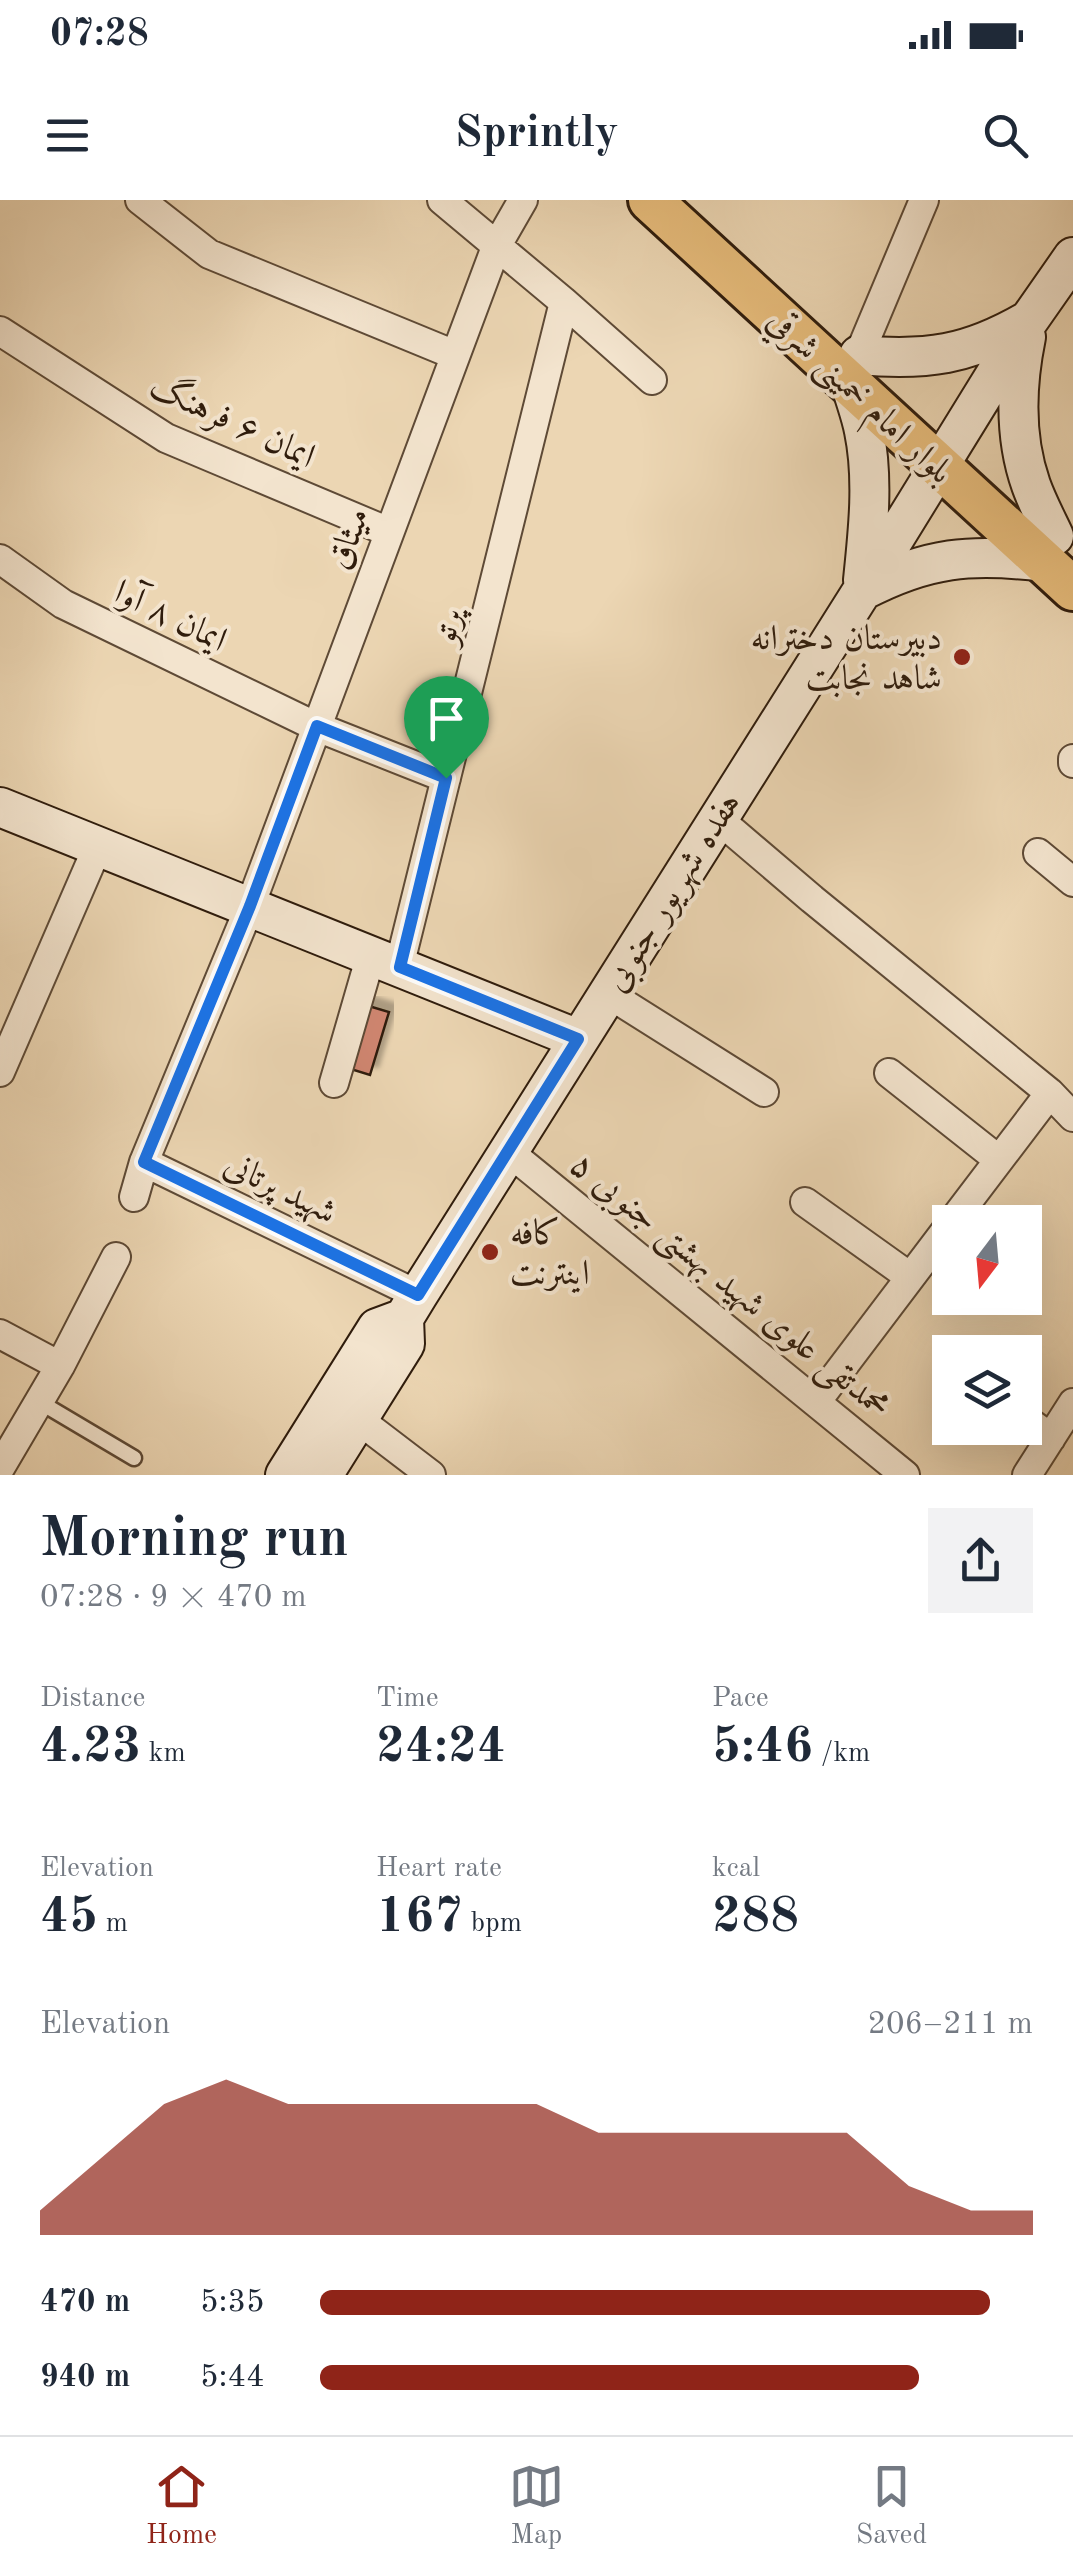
<!DOCTYPE html>
<html lang="en">
<head>
<meta charset="utf-8">
<style>
  body { margin:0; font-family:"Old Standard TT",Amiri,serif; background:#f2f2f3; color:#1f2937; height:100vh; display:flex; flex-direction:column; font-size:38px; white-space:nowrap }
  * { box-sizing:border-box; margin:0 }
  p { font-size:32px; color:#747a83 }
  .icon { flex:none; width:55px; height:55px; fill:none; stroke:currentColor; stroke-width:2; stroke-linecap:round; stroke-linejoin:round }
  .map { position:relative; height:1275px; overflow:hidden }
  .side { display:flex; flex-direction:column; background:#fff; flex:1 }
  .side>* { flex:none }
  .needle { width:65px; rotate:196deg }
  .buttons { position:absolute; left:932px; top:1005px; display:grid; gap:20px }
  .buttons a { display:grid; place-items:center; width:110px; height:110px; border-radius:0px; background:#fff; box-shadow:0 10px 40px #0002; font-size:50px }
  .pin { position:absolute; display:grid; place-items:center; width:85px; height:85px; color:#fff; margin:-102px -42px; border-radius:50% 50% 50% 0; rotate:-45deg; box-shadow:0 0 10px #0007 }
  .pin .icon { rotate:45deg }
  .round { display:grid; place-items:center; flex:none; width:105px; height:105px; border-radius:0px; background:#f2f2f3 }
  .overview { display:flex; align-items:center; justify-content:space-between; height:170px; padding:0 40px }
  h1 { font-size:55px; font-weight:700; line-height:75px }
  .metrics { display:grid; grid-template-columns:repeat(3,1fr); gap:15px; height:170px; padding:10px 40px }
  .metrics div { display:grid; align-content:center }
  .metrics b { font-size:50px; font-weight:700 }
  .metrics small { font-size:28px; font-weight:400 }
  .metrics p { font-size:28px }
  .chart { height:280px; padding:20px 40px }
  .chart p { display:flex; justify-content:space-between }
  .chart svg { width:100%; height:180px; margin-top:10px; fill:#8f2418; opacity:.7 }
  ul { padding:0 40px; list-style:none; font-size:32px }
  li { display:grid; grid-template-columns:160px 120px 1fr; align-items:center; height:75px }
  li i { height:25px; border-radius:12px; background:#8f2418 }
  .status { display:flex; justify-content:space-between; align-items:center; height:70px; padding:0 50px; background:#fff; direction:ltr }
  .status svg { height:28px; fill:currentColor }
  header { display:flex; justify-content:space-between; align-items:center; height:130px; padding:0 40px; background:#fff; font-size:45px; font-weight:700 }
  .tab-bar { display:flex; justify-content:space-around; align-items:center; height:140px; border-top:2px solid #e0e1e3; background:#fff; font-size:28px; color:#747a83 }
  .tab-bar a { display:grid; justify-items:center; gap:5px }
  .tab-bar .selected { color:#8f2418 }
  .map>svg:first-child { display:block }
  .building { fill:#d08671; stroke:#2f1c0c; stroke-width:2.5; filter:url(#shadow) }
  .lines { fill:none; stroke-linecap:round; stroke-linejoin:round }
  .service-casing { stroke:#5e4a36; stroke-width:19 }
  .minor-casing { stroke:#5e4a36; stroke-width:32 }
  .secondary-casing { stroke:#2f1c0c; stroke-width:42 }
  .primary-casing { stroke:#2f1c0c; stroke-width:48 }
  .service { stroke:#f3e4ce; stroke-width:14 }
  .minor { stroke:#f3e4ce; stroke-width:28 }
  .secondary { stroke:#f3e4ce; stroke-width:38 }
  .primary { stroke:#e6bb7a; stroke-width:42 }
  .route-casing { stroke:#fff; stroke-width:20 }
  .route { stroke:#1a73e8; stroke-width:12 }
  .poi-dot { fill:#8f2418; stroke:#f3e4ce; stroke-width:4 }
  .labels { text-anchor:middle; stroke-width:8; stroke-linejoin:round; paint-order:stroke }
  .street-label { font-size:35px; fill:#2f1c0c; stroke:#f3e4ce }
  .poi-label { font-size:35px; fill:#2f1c0c; stroke:#f3e4ce; text-anchor:end }
</style>
</head>
<body>
<div class="status"><b>07:28</b><svg viewBox="0 0 49 12"><path d="M0 12V9h3v3zM5 12V6h3v6zM10 12V3h3v9zM15 12V0h3v12zM26 1h20v11H26zM47 4h2v5h-2z"/></svg></div>
<header><svg class="icon" aria-label="menu" viewBox="0 0 24 24"><path d="M4 6h16M4 12h16M4 18h16"/></svg>Sprintly<svg class="icon" aria-label="search" viewBox="0 0 24 24"><circle cx="10" cy="10" r="6"/><path d="M15 15l6 6"/></svg></header>
<div class="map">
<svg width="1073" height="1275" viewBox="0 0 1073 1275">
  <defs>
    <filter id="shadow"><feDropShadow dx="8" dy="-8" stdDeviation="2.5" flood-color="#0004"/></filter>
  </defs>
  <rect width="100%" height="100%" fill="#ecd6b3"/>
  <filter id="stains"><feTurbulence type="fractalNoise" baseFrequency=".002" numOctaves="4"/><feColorMatrix values="0 0 0 0 .2 0 0 0 0 .09 0 0 0 0 .02 0 0 0 .5 -.17"/></filter>
  <radialGradient id="worn" r=".72"><stop offset=".6" stop-color="#630" stop-opacity="0"/><stop offset="1" stop-color="#630" stop-opacity=".3"/></radialGradient>
  <path class="building" d="M362,804l27,8 -19,63 -26,-8z"/>
  <g class="lines">
    <defs>
      <path id="service" d="M38,1201l96,57"/>
      <path id="minor" d="M140,0l69,54 246,101
        M442,0l122,102 88,78
        M0,131l166,107 223,94
        M859,155l65,-155
        M0,359l63,45 254,123 129,51
        M1073,559v4
        M717,618l95,81 238,194 23,24
        M1038,653l35,29
        M399,767l165,-665
        M607,793l157,99
        M0,872l98,-226
        M889,873l110,87
        M334,883l37,-128
        M509,952l396,323
        M144,962l106,-256 246,-659 27,-47
        M134,997l10,-35 274,133
        M805,1002l105,75
        M952,1022l98,-129
        M0,1134l60,32
        M816,1202l134,-177
        M1025,1219l26,19
        M359,1220l72,55
        M0,1268l60,-102 56,-109
        M1027,1275l46,-72"/>
      <path id="secondary" d="M1026,137c-10,49 -12,100 5,148 6,17 15,34 23,51
        M859,155c68,6 109,0 168,-34
        M851,185c4,15 10,30 13,46 10,48 4,101 -1,149
        M862,391c65,-34 109,-38 182,-29
        M0,607l578,232
        M285,1275l92,-147 27,-10
        M323,1275l82,-131 -1,-26 14,-23 444,-704 167,-271 44,-63"/>
      <path id="primary" d="M650,0l423,389"/>
    </defs>
    <use href="#service" class="service-casing"/>
    <use href="#minor" class="minor-casing"/>
    <use href="#secondary" class="secondary-casing"/>
    <use href="#primary" class="primary-casing"/>
    <use href="#service" class="service"/>
    <use href="#minor" class="minor"/>
    <use href="#secondary" class="secondary"/>
    <use href="#primary" class="primary"/>
  </g>
  <g class="lines">
    <defs>
      <path id="route" d="M317,526l129,52 -46,189 178,72 -160,256 -274,-133 106,-256z"/>
    </defs>
    <use href="#route" class="route-casing"/>
    <use href="#route" class="route"/>
  </g>
  <g class="poi-dot">
    <circle cx="962" cy="457" r="10"/>
    <circle cx="490" cy="1052" r="10"/>
  </g>
  <g class="labels">
    <g class="street-label">
      <text transform="translate(861 195) rotate(43)" y="12">بلوار امام خمینی شرقي</text>
      <text transform="translate(233 220) rotate(25)" y="12">ایمان ۶ فرهنگ</text>
      <text transform="translate(347 338) rotate(-70)" y="12">میثاق</text>
      <text transform="translate(171 415) rotate(26)" y="12">ایمان ۸ آوا</text>
      <text transform="translate(446 426) rotate(-76)" y="12">پرتو</text>
      <text transform="translate(671 691) rotate(-58)" y="12">هفده شهریور جنوبی</text>
      <text transform="translate(281 987) rotate(26)" y="12">شهید پرتانی</text>
      <text transform="translate(731 1084) rotate(39)" y="12">محمدتقی علوی شهید بهشتی جنوبی ۵</text>
    </g>
    <g class="poi-label">
      <text x="942" y="449">دبیرستان دخترانه<tspan x="942" dy="40">شاهد نجابت</tspan></text>
      <text x="510" y="1044" text-anchor="start">کافه<tspan x="510" dy="40">اینترنت</tspan></text>
    </g>
  </g>
  <rect width="100%" height="100%" filter="url(#stains)"/>
  <rect width="100%" height="100%" fill="url(#worn)"/>
</svg>
<div class="buttons">
<a><svg class="needle" viewBox="-14 -14 28 28"><path d="M0-13l5 13h-10z" fill="#e53935"/><path d="M0 13l5-13h-10z" fill="#747a83"/></svg></a>
<a><svg class="icon" aria-label="layers" viewBox="0 0 24 24"><path d="M12 4l9 5-9 5-9-5zM3 14l9 5 9-5"/></svg></a>
</div>
<div class="pin" style="left:446px;top:578px;background:#1e9e55"><svg class="icon" aria-label="arrive" viewBox="0 0 24 24"><path d="M6 21V4h12l-3 4 3 4H6"/></svg></div>
</div>
<section class="side">
<div class="overview"><div><h1>Morning run</h1><p>07:28 · 9 × 470 m</p></div><a class="round"><svg class="icon" aria-label="share" viewBox="0 0 24 24"><path d="M12 15V3M7 8l5-5 5 5M5 13v7h14v-7"/></svg></a></div>
<div class="metrics">
<div><p>Distance</p><b>4.23<small> km</small></b></div>
<div><p>Time</p><b>24:24</b></div>
<div><p>Pace</p><b>5:46<small> /km</small></b></div>
</div>
<div class="metrics">
<div><p>Elevation</p><b>45<small> m</small></b></div>
<div><p>Heart rate</p><b>167<small> bpm</small></b></div>
<div><p>kcal</p><b>288</b></div>
</div>
<div class="chart"><p><span>Elevation</span>206–211 m</p>
<svg viewBox="0 0 160 44" preserveAspectRatio="none"><path d="M0 44V38L10 25L20 12L30 6L40 12L50 12L60 12L70 12L80 12L90 19L100 19L110 19L120 19L130 19L140 32L150 38L160 38V44z"/></svg>
</div>
<ul>
<li><b>470 m</b>5:35<i style="width:94%"></i></li>
<li><b>940 m</b>5:44<i style="width:84%"></i></li>
</ul>
</section>
<nav class="tab-bar">
<a class="selected"><svg class="icon" aria-label="home" viewBox="0 0 24 24"><path d="M3 11l9-7 9 7M6 9v11h12V9"/></svg>Home</a>
<a><svg class="icon" aria-label="map" viewBox="0 0 24 24"><path d="M3 6l6-2 6 2 6-2v14l-6 2-6-2-6 2zM9 4v14M15 6v14"/></svg>Map</a>
<a><svg class="icon" aria-label="saved" viewBox="0 0 24 24"><path d="M7 4h10v16l-5-4-5 4z"/></svg>Saved</a>
</nav>
</body>
</html>
